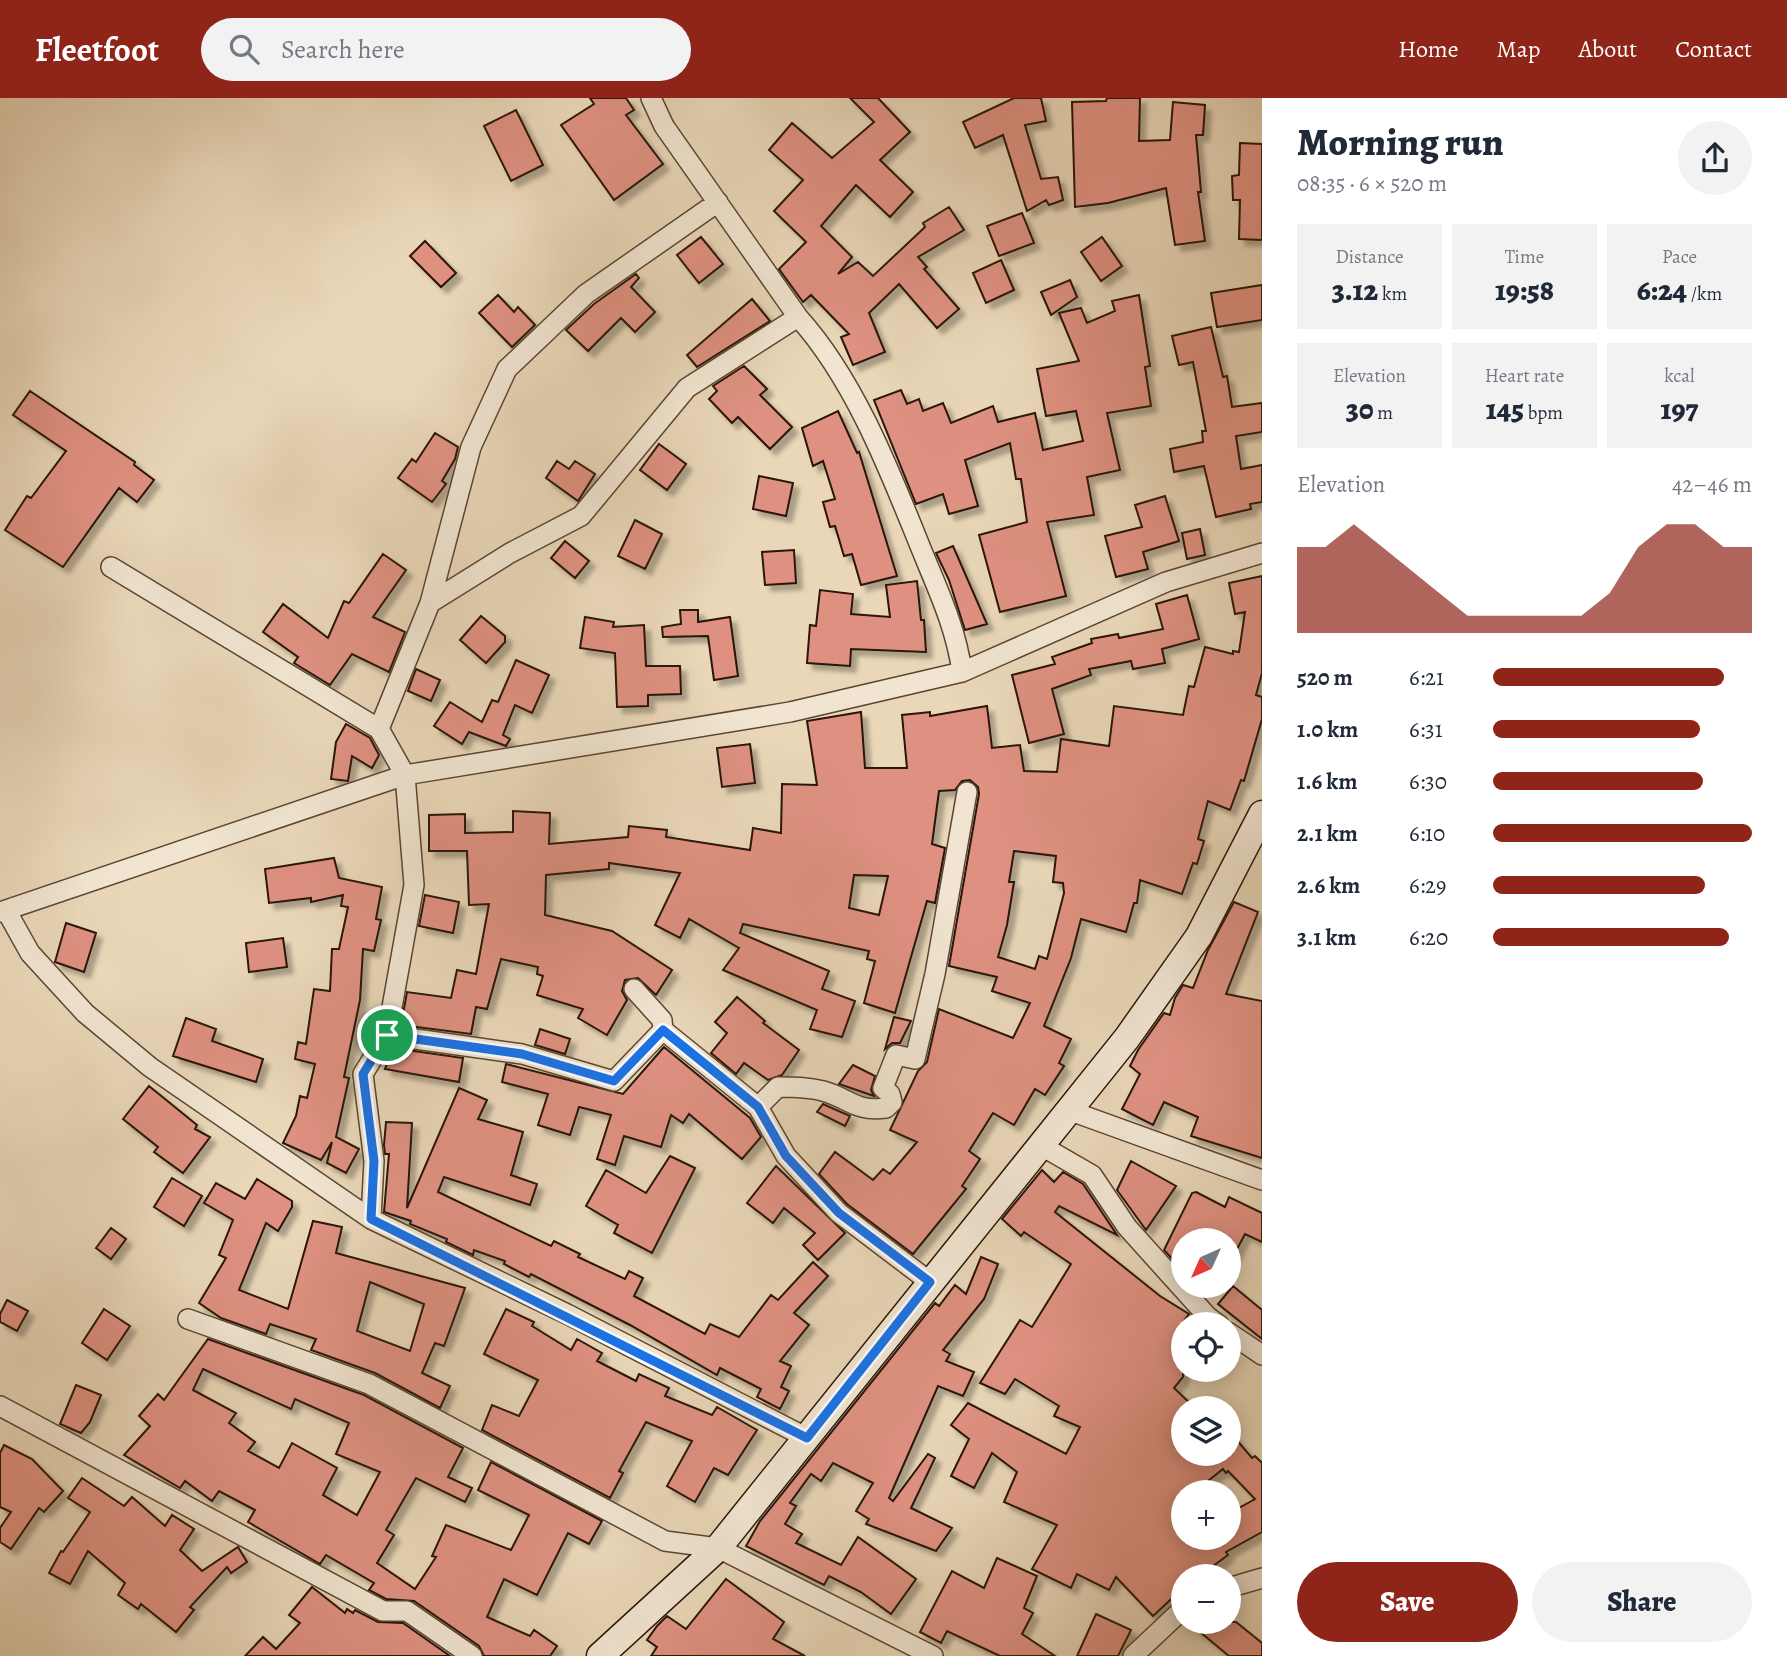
<!DOCTYPE html>
<html lang="en">
<head>
<meta charset="utf-8">
<style>
  body { margin:0; font-family:Alegreya,serif; background:#f2f2f3; color:#1f2937; height:100vh; display:flex; flex-direction:column; font-size:26px; white-space:nowrap }
  * { box-sizing:border-box; margin:0 }
  p { font-size:23px; color:#747a83 }
  .icon { flex:none; width:38px; height:38px; fill:none; stroke:currentColor; stroke-width:2; stroke-linecap:round; stroke-linejoin:round }
  .map { position:relative; flex:1; overflow:hidden }
  .panel { display:flex; flex-direction:column; background:#fff; width:525px }
  .panel>* { flex:none }
  .needle { width:46px; rotate:225deg }
  .fabs { position:absolute; left:1171px; top:1130px; display:grid; gap:14px }
  .fabs a { display:grid; place-items:center; width:70px; height:70px; border-radius:50%; background:#fff; box-shadow:0 4px 18px #0003; font-size:35px }
  .pin { position:absolute; display:grid; place-items:center; width:60px; height:60px; color:#fff; margin:-30px; border:4px solid #fff; border-radius:50%; box-shadow:0 2px 7px #0007 }
  .round { display:grid; place-items:center; flex:none; width:74px; height:74px; border-radius:37px; background:#f2f2f3 }
  .overview { display:flex; align-items:center; justify-content:space-between; height:119px; padding:0 35px }
  h1 { font-size:38px; font-weight:800; line-height:52px }
  .stats { display:grid; grid-template-columns:repeat(3,1fr); gap:10px; height:119px; padding:7px 35px }
  .stats div { display:grid; align-content:center; border-radius:0px; background:#f2f2f3; text-align:center }
  .stats b { font-size:30px; font-weight:800 }
  .stats small { font-size:19px; font-weight:400 }
  .stats p { font-size:19px }
  .chart { height:196px; padding:14px 35px }
  .chart p { display:flex; justify-content:space-between }
  .chart svg { width:100%; height:126px; margin-top:7px; fill:#8f2418; opacity:.7 }
  .action { display:flex; gap:14px; margin-top:auto; padding:14px 35px }
  .action a { flex:1; height:80px; border-radius:42px; background:#8f2418; color:#fff; font-size:28px; font-weight:800; line-height:80px; text-align:center }
  .action a+a { background:#f2f2f3; color:#1f2937 }
  ul { padding:0 35px; list-style:none; font-size:23px }
  li { display:grid; grid-template-columns:112px 84px 1fr; align-items:center; height:52px }
  li i { height:18px; border-radius:9px; background:#8f2418 }
  header { display:flex; align-items:center; gap:42px; box-sizing:border-box; height:98px; padding:0 35px; background:#8f2418; color:#fff }
  header strong { font-size:33px }
  nav { display:flex; gap:38px; margin-inline-start:auto; font-size:24px }
  .search { width:490px; height:63px; background:#f2f2f3; display:flex; align-items:center; gap:18px; box-sizing:border-box; padding:0 24px; border-radius:38px; color:#747a83; font-size:26px }
  main { display:flex; flex:1; min-height:0 }
  .map>svg:first-child { display:block }
  .building { fill:#df9181; stroke:#2a1407; stroke-width:2; fill-rule:evenodd; filter:url(#shadow) }
  .lines { fill:none; stroke-linecap:round; stroke-linejoin:round }
  .street-casing { stroke:#5a4533; stroke-width:22 }
  .secondary-casing { stroke:#2a1407; stroke-width:29 }
  .street { stroke:#f1e5d1; stroke-width:19 }
  .secondary { stroke:#f1e5d1; stroke-width:26 }
  .route-casing { stroke:#fff; stroke-width:14 }
  .route { stroke:#1a73e8; stroke-width:9 }
</style>
</head>
<body>
<header>
<strong>Fleetfoot</strong>
<div class="search"><svg class="icon" aria-label="search" viewBox="0 0 24 24"><circle cx="10" cy="10" r="6"/><path d="M15 15l6 6"/></svg>Search here</div>
<nav><a>Home</a><a>Map</a><a>About</a><a>Contact</a></nav>
</header>
<main>
<div class="map">
<svg width="1262" height="1558" viewBox="0 0 1262 1558">
  <defs>
    <filter id="shadow"><feDropShadow dx="6" dy="6" stdDeviation="2" flood-color="#0004"/></filter>
  </defs>
  <rect width="100%" height="100%" fill="#e9d7b8"/>
  <filter id="stains"><feTurbulence type="fractalNoise" baseFrequency=".00286" numOctaves="4"/><feColorMatrix values="0 0 0 0 .2 0 0 0 0 .09 0 0 0 0 .02 0 0 0 .5 -.17"/></filter>
  <radialGradient id="worn" r=".72"><stop offset=".6" stop-color="#630" stop-opacity="0"/><stop offset="1" stop-color="#630" stop-opacity=".3"/></radialGradient>
  <path class="building" d="M590,0h36l8,12 -8,5 37,49 -49,36 -53,-75 33,-21z
    M850,0h28l32,34 -30,28 33,32 -23,25 -34,-32 -35,41 31,31 -14,17 20,-12 15,14 52,-49 -2,-4 26,-16 15,23 -46,27 9,10 -3,2 35,40 -22,19 -38,-44 -30,29 16,39 -32,13 -12,-28 8,-3 -38,-39 -8,7 -24,-33 27,-27 -32,-31 29,-31 -34,-30 23,-27 40,35 42,-36z
    M1014,0h27l5,23 -21,4 16,54 17,-2 5,23 -14,5 -3,-5 -19,11 -24,-76 -28,13 -12,-26z
    M1107,0h33l-1,43 31,-1 3,-38 32,3 -2,30h-7l5,57h-3l7,49 -30,4 -9,-57 -58,15 -33,4 -3,-105 34,-1z
    M516,12l27,55 -32,16 -27,-55z
    M1240,45l22,1v96l-23,-1 1,-39h-7l-1,-24 7,-1z
    M1022,115l12,30 -35,13 -12,-30z
    M701,139l22,27 -24,19 -22,-28z
    M1102,139l20,29 -21,15 -20,-29z
    M425,143l31,32 -15,14 -31,-31z
    M1001,162l13,30 -28,13 -13,-30z
    M636,176l3,4 -8,9 24,25 -20,20 -14,-14 -33,33 -22,-21 28,-26z
    M1070,182l7,17 -26,18 -10,-23z
    M1262,187v35l-45,7 -6,-34z
    M498,197l16,17 4,-5 17,18 -23,22 -33,-34z
    M1139,197l11,71 -5,1 6,39 -44,7 13,57 -33,7 7,38 -47,7 19,74 -66,16 -21,-77 48,-13 -6,-43h-5l-6,-36 -45,17 13,46 -29,8 -6,-20 -27,10 -42,-104 27,-10 6,14 12,-5 4,12 20,-8 8,20 42,-17 5,16 37,-9 8,37 40,-9 -7,-30 -30,5 -9,-47 42,-8 -20,-48 22,-5 6,15 28,-12 -3,-10z
    M752,201l18,22 -73,46 -10,-12z
    M1211,229l12,50 4,-1 5,31 30,-4v29l-26,4 5,33 21,-4v37l-12,2 1,5 -35,8 -12,-51 -30,6 -4,-23 33,-7 -1,-11h4l-13,-69 -14,3 -7,-29z
    M744,268l23,23 -7,6 32,32 -22,22 -32,-32 -6,6 -23,-24 8,-8 -4,-5z
    M30,293l105,71 -1,3 20,15 -17,22 -18,-14 -56,79 -58,-37 22,-34 4,2 35,-47 -53,-36z
    M838,313l19,42 2,-1 38,124 -36,9 -9,-31 -8,2 -9,-30 -5,1 -7,-25 12,-3 -12,-38 -10,5 -11,-38z
    M435,335l23,14 -3,12 -13,22 4,3 -14,18 -34,-24 14,-19 4,3z
    M659,346l27,20 -19,26 -27,-20z
    M557,363l12,8 6,-8 20,13 -17,27 -32,-23z
    M759,378l34,7 -7,33 -33,-7z
    M1165,398l14,45 -36,11 5,17 -32,8 -11,-41 37,-9 -7,-22z
    M635,422l27,14 -17,35 -27,-13z
    M1200,431l5,26 -18,4 -5,-26z
    M565,443l24,20 -14,17 -24,-20z
    M953,448l34,78 -22,6 -16,-50 -13,-27z
    M794,452l2,33 -31,2 -3,-33z
    M383,456l23,16 -33,47 32,15 -16,40 -37,-18 -22,31 -36,-22 4,-6 -35,-25 20,-28 45,34 16,-37 5,2z
    M1262,478v97l-6,22 6,2v22l-18,62 -3,-1 -11,30 -22,-9 -10,38 6,2 -7,23 -4,-1 -11,31 -42,-14 -3,23h-3l-8,29 -45,-13 -10,39 -27,68 27,13 -12,24 5,3 -19,29 -10,-6 -21,36 -21,-12 -24,38 11,8 -18,27 4,3 -53,65 -66,-50 -28,-30 16,-22 38,28 10,-11 7,5 27,-32 -27,-12 28,-59 9,-9 12,-53 74,29 17,-35 -38,-12 5,-14 -48,-11 30,-172 -1,-7 -8,-7 -8,1 -7,9 -16,1 -7,53 13,4 -10,55 -8,-2 -32,112 -31,-10 11,-42 -8,-2 2,-8 -126,-27 -3,9 89,38 -7,18 33,12 -13,36 -32,-8 7,-19 -94,-40 16,-22 -50,-29 -9,19 -25,-13 25,-52 -71,-10v6l-63,6 -1,40 67,16 60,39 -16,25 -18,-17 -13,2 -3,11 5,9 -20,35 -29,-17 5,-9 -46,-14 6,-19 -6,-2 1,-7 -37,-8 -14,50 -11,-2 -5,27 -70,-9 6,-33 44,6 6,-28 19,4 13,-70 -20,1 -2,-54h-38v-36l36,-1v19l48,-1v-21l37,2 -1,31 79,-7 1,-11 38,4 -1,7 84,13 3,-22 28,5 1,-49 35,1 -10,-64 54,-9 4,56h42l-5,-53 28,-3v4l57,-10 5,42 28,-3 4,26 33,1 4,-33 48,7 5,-40 69,9 6,-29 5,1 11,-40 28,7v-3l6,1 6,-40 -10,2 -6,-31zM1014,753l42,5 -3,26 10,1 1,10 -17,66 -8,-3 -4,13 -37,-12 9,-32 7,-43h-5zM854,777l34,1 -9,39 -30,-7z
    M917,483l4,39h3l2,32 -75,-3 -1,17 -43,-3 3,-38 6,1 4,-36 33,4 -2,20 39,3 -4,-32z
    M1187,497l12,44 -37,10 3,14 -32,6 -2,-8 -42,8 2,6 -39,14 12,45 -35,9 -17,-68 43,-11 -3,-7 40,-14 -1,-4 27,-5 1,4 44,-9 -7,-25z
    M680,512h18v12l32,-5 8,59 -24,4 -6,-44 -45,1 -1,-10 19,-3z
    M481,518l24,20v6l-19,21 -26,-23z
    M585,519l29,5 -1,5 31,-2 2,41h34l1,28 -33,1v11l-31,1 -2,-54 -35,-5z
    M516,562l33,15 -17,38 -17,-8 -12,30 7,4 -4,7 -37,-14 -7,12 -28,-18 16,-24 32,20 10,-22 6,2z
    M416,571l24,11 -9,21 -23,-10z
    M346,626l24,14 9,17 -7,13 -20,-12 -4,25 -17,-2 5,-37z
    M750,646l5,39 -33,4 -5,-39z
    M334,760l5,20 43,9 -6,32 5,1 -7,31 -11,-2 -3,51 -16,77 5,1 -13,59 23,12 -13,24 -19,-10 5,-21 -11,18 -38,-17 13,-27 4,-20 7,2 8,-34 -20,-5 3,-17 8,2 8,-55 16,2 2,-42h7l9,-42 -7,-1 2,-11 -32,7v-4l-42,5 -4,-34z
    M425,797l34,7 -6,31 -34,-7z
    M1234,804l24,10 -32,82 36,7v157l-71,-22 7,-19 -34,-15 -11,23 -31,-16 18,-35 -10,-8 8,-16 26,-37 6,2 5,-17 8,-13 10,3 15,-38z
    M66,825l30,10 -12,39 -29,-10z
    M283,840l4,29 -38,5 -3,-29z
    M737,899l28,24 -2,2 36,27 -17,25 -14,5 -24,-17 -8,11 -25,-21 16,-20 -12,-11z
    M894,919l17,4 -11,22h-8l-7,6z
    M186,920l30,11 -4,12 51,18 -7,23 -83,-26z
    M540,931l30,10 -5,15 -30,-9z
    M664,949l86,71 11,19 -19,22 -53,-45 -6,9 -12,-8 -10,32 -37,-11 -9,29 -18,-6 14,-44 -32,-8 -9,28 -32,-10 10,-31 -46,-12 4,-18 117,30z
    M393,950l70,10 -4,24 -74,-13z
    M853,967l22,11 -4,14 3,6 -35,-12z
    M149,988l48,39 -2,4 15,8 -27,36 -29,-21 4,-5 -35,-28z
    M459,990l28,12 -9,19 45,13 -12,43 26,9 -7,21 -86,-28 -6,15 113,54 3,-5 26,13 -2,3 47,22 4,-8 14,7 -9,18 71,38 5,-10 29,13 32,-42 7,5 35,-38 15,14 -34,37 15,12 -29,36 11,5 -10,21 8,4 -9,18 -23,-12 4,-8 -41,-21 -3,7 -87,-50 -99,-51 -2,3 -25,-13 1,-3 -31,-11 -1,5 -27,-13 1,-3 -37,-15 1,-3 -27,-9 5,-58h-4l-1,-9 2,-23 26,1 -5,85z
    M823,1006l27,12 -5,10 -28,-14z
    M670,1058l25,12 -43,85 -38,-20 4,-8 -32,-19 20,-36 40,23z
    M1131,1063l45,25 -30,44 -29,-40z
    M776,1068l69,67 -27,27 -15,-15 12,-12 -31,-25 -11,15 -26,-20z
    M1042,1072l12,12 9,-10 20,12 34,51 -58,-29 -4,6 105,84 29,18 -6,8v55l-9,11 22,21h-13v45h45v-24l24,28 3,-2 7,7v69l-36,20 2,3 -30,22h-17l2,11 -30,28 -37,-39 -7,13 -32,-16 -6,14 -39,-19 25,-44 -53,-23 13,-30 -25,-19 -18,35 -23,-12 18,-37 -18,-14 17,-22 98,51 14,-27 -26,-11 5,-10 -44,-27 -10,15 -25,-11 40,-63 12,7 39,-63 -47,-32 -3,4 -19,-17zM1223,1371l3,4 2,-2 27,28 -27,15v24h-45v-45h10z
    M172,1080l30,18 -18,30 -30,-19z
    M257,1081l35,22v6l-14,24 -12,-8 -27,67 49,19 25,-88 29,6 -6,26 129,35 -21,58 -9,-3 -13,30 28,13 -10,22 -65,-35 -64,-23 5,-11 -46,-15 -4,10 -45,-16 -22,-15 27,-45 -7,-3 14,-35 -29,-17 12,-20 29,16zM370,1184l54,22 -14,47 -53,-20z
    M1196,1094l29,15 4,-10 33,16v29l-17,-8 -17,32v-25h-45v26l-6,-3 -13,-14 28,-57z
    M111,1130l15,11 -15,20 -15,-11z
    M981,1159l17,7 -14,35 -41,51 7,4 -4,7 28,11 -11,24 -25,-10 -49,112 4,3 35,-47 7,4 -24,50 41,20 -16,23 -70,-27 3,-5 -13,-8 17,-28 -40,-20 -12,18 -10,-7 -21,29 6,3 -11,18 17,10 -6,9 45,22 17,-28 58,42 -25,35 -30,-22 -32,-16 -5,9 -78,-39 14,-25 175,-218 4,3 16,-21 11,9z
    M1233,1188l29,24v29l-44,-35z
    M7,1202l21,11 -11,20 -17,-9v-8z
    M104,1211l26,17 -23,34 -25,-17z
    M506,1211l28,13 -2,4 39,24 6,-11 25,14 -5,8 39,20 3,-7 30,14 -4,8 47,19 5,-8 40,23 -29,45 -14,-7 -19,34 -28,-16 25,-45 -46,-19 -27,49 4,2 -13,25 -128,-68 10,-25 27,11 19,-36 -54,-26z
    M208,1241l156,56 99,53 -15,29 24,11 -7,14 -49,-24 -30,52 8,5 -17,28 38,26 21,-32 -4,-1 14,-31 65,25 18,-35 -51,-25 13,-28 111,59 -13,23 -21,-11 -31,62 -33,-16 -17,38 43,19 4,-6 23,16 -7,10h-66l-5,-10 -65,-45 -28,-2 -17,-9 5,-7 -48,-28 -6,9 -72,-42 7,-12 -36,-19 -7,10 -27,-20 -5,7 -56,-33 26,-29 -11,-10 19,-22 6,6zM203,1271l88,40 4,-10 54,24 -13,31 44,18 -23,43 -34,-20 14,-27 -45,-25 -13,25 -31,-17 7,-9 -26,-19 7,-10 -43,-23z
    M76,1287l25,10 -11,27 -9,11 -21,-9z
    M4,1347l28,14 31,32 -19,21 -5,-4 -28,41 -11,-7v-14l11,-16 -11,-5v-54z
    M82,1380l42,28 8,-9 33,29 7,-11 22,14 -14,21 22,21 36,-24 9,15 -16,11 -4,-6 -37,40 4,3 -18,22 -35,-28 -3,5 -20,-14 7,-12 -37,-32 -18,33 -21,-11 12,-22 2,1 27,-40 -22,-14z
    M997,1460l40,18 -13,32 9,5 -11,21 33,22h-55l-53,-25 -6,12 -21,-11 32,-61 32,17z
    M726,1481l58,43 -11,17 32,17h-154l6,-9 -10,-7 10,-14 10,-10 19,13z
    M312,1489l33,26 2,-4 6,4 2,-3 23,12 25,1 47,33h-205l18,-19 13,12 24,-26 -11,-8z
    M1096,1516l35,16 -13,26h-41z
    M1188,1524h48l26,21v13h-33z"/>
  <g class="lines">
    <defs>
      <path id="street" d="M651,0l13,28 134,191c56,62 91,152 122,229 17,42 36,81 42,126
        M111,469l268,162 26,46 9,110 -27,150 -24,39 11,87 -3,58
        M430,505l80,-50 71,-37 106,-128 111,-71
        M379,631l51,-126 41,-156 36,-78 79,-75 132,-92
        M6,812l24,43 55,60 65,54 221,152 196,95 240,124
        M0,814l405,-137 385,-63 172,-40 204,-90 96,-29
        M634,891l28,31 1,10 95,77 28,49 53,57 91,69
        M387,937l135,19 92,27 49,-51
        M758,1009l20,-20c15,0 30,0 45,4 26,7 31,21 63,17l6,-6 -2,-8 -7,-6 13,-33 19,4 20,-85 32,-182
        M1068,1012l194,70
        M1040,1047l52,30 35,52 81,90 11,8
        M188,1221l181,65 296,157 53,7 215,108
        M1228,1234l34,23
        M0,1308l383,205h24l65,45
        M1228,1490l34,-10
        M1133,1558l50,-47"/>
      <path id="secondary" d="M600,1558l118,-108 409,-510 72,-102 63,-122"/>
    </defs>
    <use href="#street" class="street-casing"/>
    <use href="#secondary" class="secondary-casing"/>
    <use href="#street" class="street"/>
    <use href="#secondary" class="secondary"/>
  </g>
  <g class="lines">
    <defs>
      <path id="route" d="M663,932l95,77 28,49 53,57 91,69 -123,156 -436,-219 3,-58 -11,-87 24,-39 135,19 92,27z"/>
    </defs>
    <use href="#route" class="route-casing"/>
    <use href="#route" class="route"/>
  </g>
  <rect width="100%" height="100%" filter="url(#stains)"/>
  <rect width="100%" height="100%" fill="url(#worn)"/>
</svg>
<div class="fabs">
<a><svg class="needle" viewBox="-14 -14 28 28"><path d="M0-13l5 13h-10z" fill="#e53935"/><path d="M0 13l5-13h-10z" fill="#747a83"/></svg></a>
<a><svg class="icon" aria-label="locate" viewBox="0 0 24 24"><circle cx="12" cy="12" r="6"/><path d="M12 2v4M12 18v4M2 12h4M18 12h4"/></svg></a>
<a><svg class="icon" aria-label="layers" viewBox="0 0 24 24"><path d="M12 4l9 5-9 5-9-5zM3 14l9 5 9-5"/></svg></a>
<a>+</a>
<a>−</a>
</div>
<div class="pin" style="left:387px;top:937px;background:#1e9e55"><svg class="icon" aria-label="arrive" viewBox="0 0 24 24"><path d="M6 21V4h12l-3 4 3 4H6"/></svg></div>
</div>
<section class="panel">
<div class="overview"><div><h1>Morning run</h1><p>08:35 · 6 × 520 m</p></div><a class="round"><svg class="icon" aria-label="share" viewBox="0 0 24 24"><path d="M12 15V3M7 8l5-5 5 5M5 13v7h14v-7"/></svg></a></div>
<div class="stats">
<div><p>Distance</p><b>3.12<small> km</small></b></div>
<div><p>Time</p><b>19:58</b></div>
<div><p>Pace</p><b>6:24<small> /km</small></b></div>
</div>
<div class="stats">
<div><p>Elevation</p><b>30<small> m</small></b></div>
<div><p>Heart rate</p><b>145<small> bpm</small></b></div>
<div><p>kcal</p><b>197</b></div>
</div>
<div class="chart"><p><span>Elevation</span>42–46 m</p>
<svg viewBox="0 0 160 44" preserveAspectRatio="none"><path d="M0 44V14L10 14L20 6L30 14L40 22L50 30L60 38L70 38L80 38L90 38L100 38L110 30L120 14L130 6L140 6L150 14L160 14V44z"/></svg>
</div>
<ul>
<li><b>520 m</b>6:21<i style="width:89%"></i></li>
<li><b>1.0 km</b>6:31<i style="width:80%"></i></li>
<li><b>1.6 km</b>6:30<i style="width:81%"></i></li>
<li><b>2.1 km</b>6:10<i style="width:100%"></i></li>
<li><b>2.6 km</b>6:29<i style="width:82%"></i></li>
<li><b>3.1 km</b>6:20<i style="width:91%"></i></li>
</ul>
<div class="action"><a>Save</a><a>Share</a></div>
</section>
</main>
</body>
</html>
